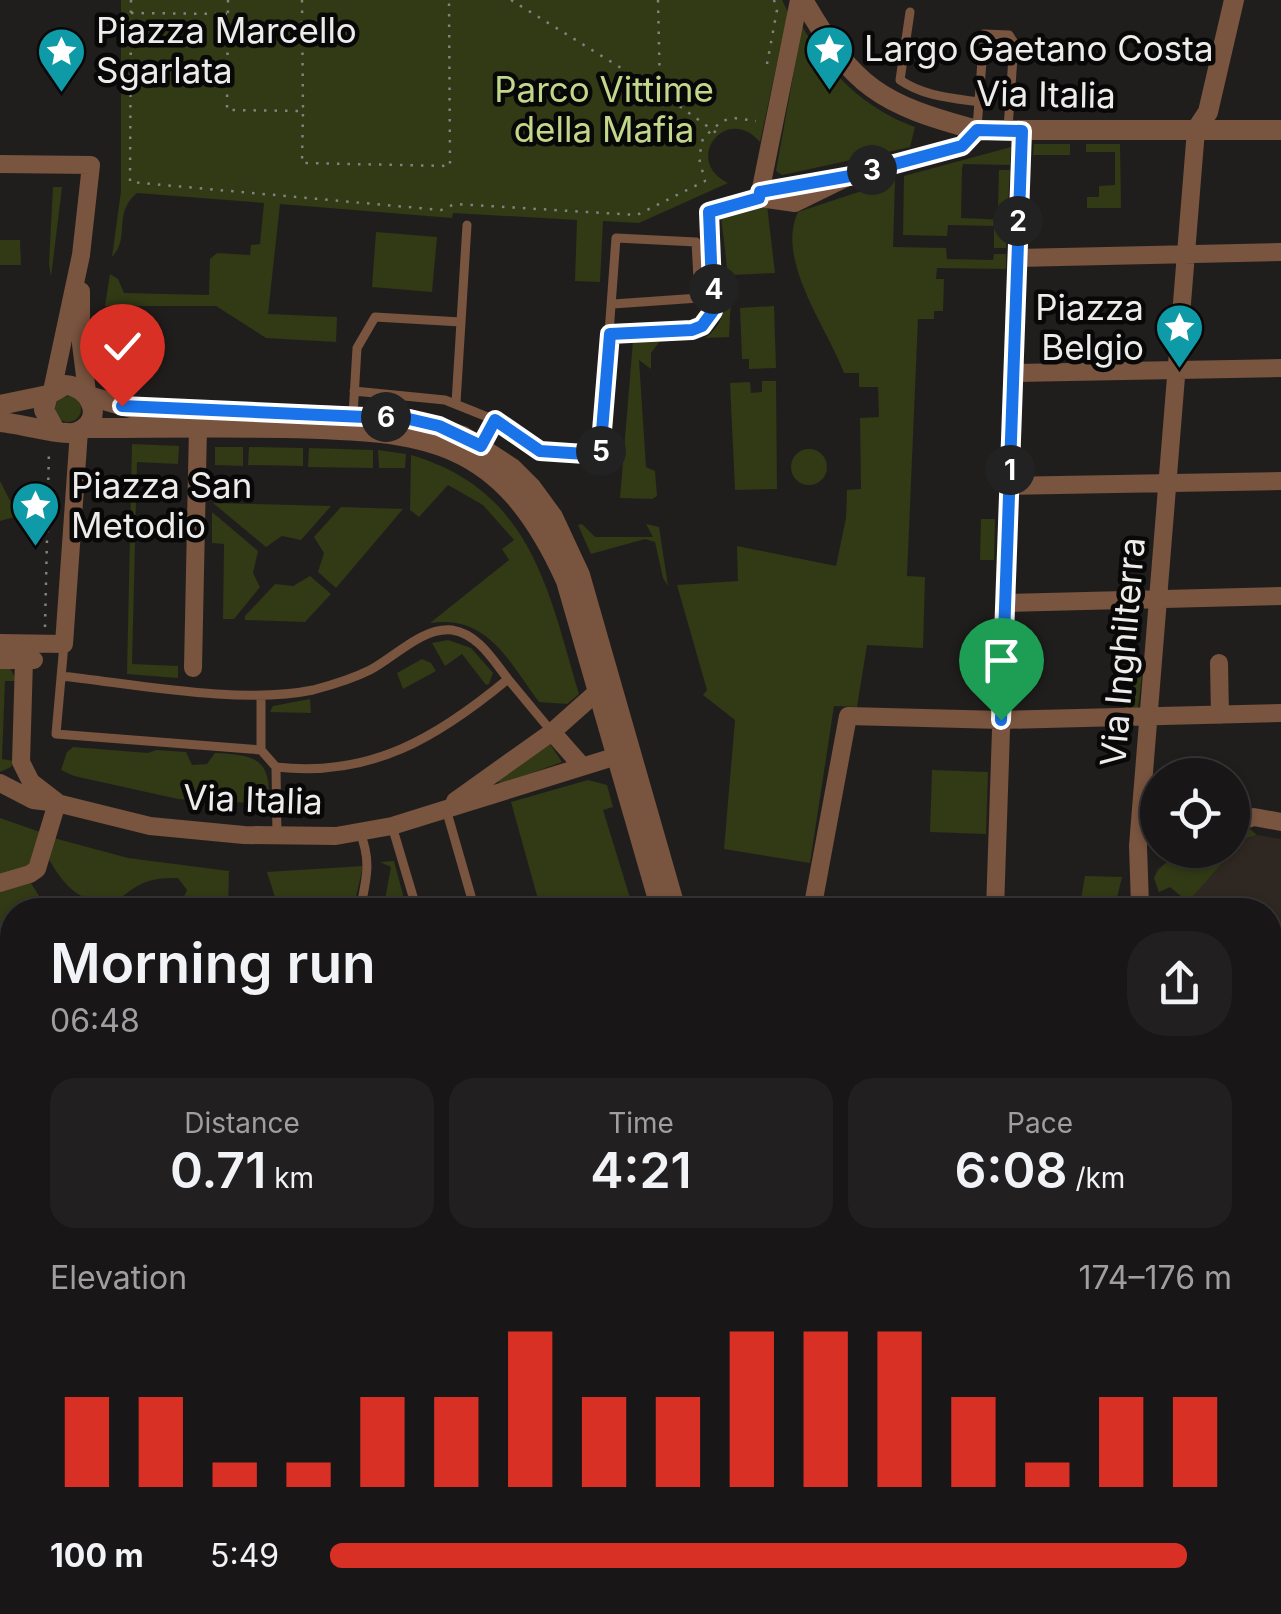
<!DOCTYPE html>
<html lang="en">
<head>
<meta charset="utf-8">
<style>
  body { margin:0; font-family:Inter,sans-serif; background:#211f1f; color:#f1f3f6; height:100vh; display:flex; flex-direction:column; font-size:38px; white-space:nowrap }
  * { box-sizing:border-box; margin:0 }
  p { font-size:32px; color:#9f9fa1 }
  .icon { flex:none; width:55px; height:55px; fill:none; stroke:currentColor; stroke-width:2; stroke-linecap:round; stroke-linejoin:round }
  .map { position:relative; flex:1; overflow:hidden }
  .sheet { position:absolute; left:0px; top:898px; width:1282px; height:718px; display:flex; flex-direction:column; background:#181616; border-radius:40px 40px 0 0; box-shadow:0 2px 8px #0004,0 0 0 2px #363535 }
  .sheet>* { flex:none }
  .buttons { position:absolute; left:1140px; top:758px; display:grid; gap:20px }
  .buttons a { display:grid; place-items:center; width:110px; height:110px; border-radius:50%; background:#181616; box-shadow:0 2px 8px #0004,0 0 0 2px #363535; font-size:50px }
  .pin { position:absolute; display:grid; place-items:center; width:85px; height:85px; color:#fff; margin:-102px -42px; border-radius:50% 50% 50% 0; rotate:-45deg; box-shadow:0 0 10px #0007 }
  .pin .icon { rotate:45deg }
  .km { position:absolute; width:50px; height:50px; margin:-25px; border-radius:50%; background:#222; color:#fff; font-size:28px; line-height:50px; text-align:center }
  .round { display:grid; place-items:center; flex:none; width:105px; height:105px; border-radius:40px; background:#211f1f }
  .headline { display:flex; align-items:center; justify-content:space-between; height:170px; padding:0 50px }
  h1 { font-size:55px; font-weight:600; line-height:75px }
  .metrics { display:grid; grid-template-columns:repeat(3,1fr); gap:15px; height:170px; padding:10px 50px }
  .metrics div { display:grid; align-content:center; border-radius:25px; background:#211f1f; text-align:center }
  .metrics b { font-size:50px; font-weight:600 }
  .metrics small { font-size:28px; font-weight:400 }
  .metrics p { font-size:28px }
  .chart { height:280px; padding:20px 50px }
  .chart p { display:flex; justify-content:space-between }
  .chart svg { width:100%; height:180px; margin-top:10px; stroke:#d93025; stroke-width:6 }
  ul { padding:0 50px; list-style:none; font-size:32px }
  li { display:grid; grid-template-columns:160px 120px 1fr; align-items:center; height:75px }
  li i { height:25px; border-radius:12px; background:#d93025 }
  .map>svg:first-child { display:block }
  .built { fill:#2e2722 }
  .green { fill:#313915 }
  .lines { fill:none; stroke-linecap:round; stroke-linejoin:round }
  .path { stroke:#838180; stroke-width:2.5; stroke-dasharray:2.5 8; stroke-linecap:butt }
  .service { stroke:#79543e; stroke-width:9 }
  .minor { stroke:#79543e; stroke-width:18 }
  .tertiary { stroke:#79543e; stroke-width:20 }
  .route-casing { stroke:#fff; stroke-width:20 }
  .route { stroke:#1a73e8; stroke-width:12 }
  .labels { text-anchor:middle; stroke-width:9; stroke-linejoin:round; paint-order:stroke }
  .poi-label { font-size:35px; fill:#eeeceb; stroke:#090808; text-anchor:start }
  .park-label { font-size:35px; fill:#c3d78a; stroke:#090808 }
  .street-label { font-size:35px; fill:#eeeceb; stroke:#090808 }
</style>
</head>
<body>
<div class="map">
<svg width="1281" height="1614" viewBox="0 0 1281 1614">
  <rect width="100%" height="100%" fill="#201e1d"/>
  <path class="built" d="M1257,835l24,4v146l-11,-10v-65h-73l-27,-23 -11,5 -5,-14 4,-10 74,-18 1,-8z"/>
  <path class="green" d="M121,0h661l6,12 -28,130c-34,-39 -78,19 -32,41l-89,40 -36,-2 -3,61 -25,-1 2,-61 -124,-7 -1,5 -172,-14 -12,110 69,3 -1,25 -70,-4 -50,-32h-111l5,-32 8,5 6,14 85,2 1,-36 7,-6 33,2 1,-10 9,-1 4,-41 -127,-10c-25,21 -6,44 -25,64l9,-66z
    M802,26c27,47 61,82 113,101l-5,20 -118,26 -10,2 -6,-4z
    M1034,144h36v11h-37z
    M1086,144h34l1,64h-34v-11h12v-11l16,-1v-33h-29z
    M1011,147l-1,18 -47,-1 -1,5 -1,49 47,2 -2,28h-12v-22l-46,-1 -1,11 -44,-1 1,-59z
    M999,170h11l-2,37 -10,-1z
    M895,180l-2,67 53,1 1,11 46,1 1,-6h12v15l-69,-1 -1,11h8l-1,32h-9v8h-16l-11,257 18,1 -2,71 -56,-3 -10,62 -23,-1 -24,157 -86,-14 11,-129 -32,-25 4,-5 -30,-105 61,-4 -1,-35 99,20 10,-48 1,-28 14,-1 -1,-71 19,-1 -1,-30h-19v-14h-15c-16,-44 -69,-113 -46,-161z
    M53,187h9l-11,90 -2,-13z
    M767,205l8,68 -43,2 -3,62 -24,1c35,-23 19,-86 16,-123z
    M376,232l61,5 -5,55 -60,-5z
    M0,240h20l1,25h-21z
    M774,306l2,62 -27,1v-10h-7l-2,-51z
    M103,319l13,1 -1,6 -7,4 -3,24 7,-1 -4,33c-16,-19 -8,-44 -5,-67z
    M633,341h27l-9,12v16l-12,-9 7,107 9,4 2,25 -5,3 -32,-1z
    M762,381h14l1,108 -42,1 -5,-107 20,-1 1,11 11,-1z
    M55 409a13 13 0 1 1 26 0a13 13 0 1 1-26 0Z
    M132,444l47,2 -1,18 -41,-2 -5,202 46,2v12l-51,-4z
    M215,447h28v19l-28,-1z
    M249,447l54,1v18l-55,-1z
    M309,448l64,2v18l-65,-1z
    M791 467a18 18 0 1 1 36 0a18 18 0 1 1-36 0Z
    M378,450l28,4 -1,14h-26z
    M411,455c120,35 137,134 168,239l-12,10 -28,-2c-30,-40 -51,-88 -109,-79l79,-63 -7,-11 12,-9 -31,-35 -35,-20 -29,32 -9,-7z
    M0,481l18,35 -18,5z
    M213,503l118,3 -30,34 -19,-4 -16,11z
    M341,507l62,2 -67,79 -18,-16 6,-19 -10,-16z
    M212,512l46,39 -5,22 7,14 -26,32h-11l1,-75 -12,-1z
    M981,519h14l-1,41h-14z
    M582,524l13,13h58l-7,-13 13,3 9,59 -5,-8 -8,-36 -10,-3 -54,15 -13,-29z
    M310,576l21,18 -26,28 -60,-2v-4l30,-32 18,2z
    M448,640l23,8 22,25 -4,11 -3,1 -24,-31 -17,12 -13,-23z
    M422,659l9,4 5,8 -33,18 -6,-16z
    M0,666l10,2 7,13h-12l-3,78 12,2 -3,6 -11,5z
    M1137,671l5,4 -4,33h-13l2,-30z
    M310,699l1,14 -41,-1 3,-6z
    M550,744l12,18 -60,22 -5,-3z
    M73,747l75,6 8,-3 30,2 6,13 15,-1 8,-11c42,2 56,6 54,51l-91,-5 -104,-23 -13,-6 6,-18z
    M932,770l56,2 -2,62 -56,-2z
    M588,780l19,5 6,22 -10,3 28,91 10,-2 -8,11h-5l-2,-5 -19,5h-66l-30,-108z
    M0,818l40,14 -10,35 -30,12z
    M1250,829l7,6 -14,4 -55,63 -18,-15 -11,5 -5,-14c13,-29 52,-28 78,-28l1,-14z
    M50,837l78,21 101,13 -1,39h-54l5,-2 8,-18 -9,-12c-37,-1 -42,10 -70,28 -34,-8 -46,-23 -62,-52z
    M394,861l13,49h-24l8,-43 -11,-5z
    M363,866l-10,44h-74l-12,-38z
    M1085,876l37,1 -8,33h-35z
    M29,880l19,30h-36v211l-12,-2v-231z
    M1281,1133v45l-11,13v-46z
    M6,1152l6,1v40l-12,-1v-15h5z
    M0,1267h12v335h860l-1,12h-871z
    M1270,1309l11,10v98l-11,-10z"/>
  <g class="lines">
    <path class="path" d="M131,0l-1,182 311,28 14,-6 182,11 68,-34 -6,-23 4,-20 19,-17 12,-3 22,3
      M228,0l-1,110 76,1 -1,52 148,3 -1,-166
      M302,0l1,110
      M511,0l149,92 58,42
      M658,0l2,91
      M131,13l96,1
      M767,64l10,-54 -3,-10
      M45,627l4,-177"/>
    <path class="service" d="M910,12l-10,68c23,16 51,18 79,22
      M977,128l7,-94 25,1 5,8 -6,85
      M610,334c26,-1 61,3 86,-6 30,-11 14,-89 13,-116l50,-14
      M354,391l91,9 50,20 45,31 60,4 16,-217 80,4 3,56 -86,6
      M456,403l11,-178
      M353,415l4,-67 18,-31 86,5
      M481,445l14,-25
      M64,644l-8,90 205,16 15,17c95,11 162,-30 232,-88l44,53
      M61,676c74,8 180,29 252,14 19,-5 39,-11 57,-20 25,-13 52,-43 82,-40 26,4 41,30 56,49
      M261,750v-54
      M276,767l1,69
      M446,809l29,101
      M392,826l25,84
      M360,833c12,28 6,48 0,77
      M1270,1078l7,6 3,12 -10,18
      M1270,1443l11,10"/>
    <path class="minor" d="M799,0l-40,198 36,5 55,-27 113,-30 14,-16
      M0,164l91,1 -10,90 -29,136
      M760,192l70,-12
      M1017,258l264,-6
      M81,291v53l6,48
      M1013,373l268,-5
      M1009,486l272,-5
      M1005,603l276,-7
      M0,643l64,1 15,-213
      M0,660h34
      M24,660l-3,102 10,20 26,20
      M1219,663l1,52
      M193,668l5,-241
      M552,732l30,34
      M0,783l33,17 24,3 93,23 94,9 92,1 56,-10 225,-70
      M455,801l97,-69 45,-40
      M1232,824l22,-7 27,5
      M0,883l30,-9 7,-5 20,-66
      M1140,905l-2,-59 58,-716
      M812,910l36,-194 153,4 280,-7
      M995,910l26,-779
      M1270,1026l11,11
      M890,1614v-12
      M1160,1614l11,-12"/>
    <path class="tertiary" d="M803,0c51,88 77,104 174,130h304
      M1196,130l12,-18 26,-112
      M89,396l42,12 278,11 54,17 49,32 19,19 22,30 27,58 96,335
      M0,405l48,-10
      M0,422c18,1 65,15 77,10 29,-11 14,-46 -12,-47l-17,10 -4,15 11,20
      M85,428c66,0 132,-1 198,0 145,3 218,9 283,153l95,329
      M1270,1490l11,-10"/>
  </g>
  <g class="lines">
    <defs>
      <path id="route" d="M122,406l287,13 30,7 42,20 14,-26 45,31 60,4 10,-121 82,-4 10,-4 11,-15 -4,-99 50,-14 1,-6 90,-16 112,-30 15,-16 45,1 -21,589"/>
    </defs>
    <use href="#route" class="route-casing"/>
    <use href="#route" class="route"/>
  </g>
  <defs>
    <symbol id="sight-pin" viewBox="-11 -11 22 30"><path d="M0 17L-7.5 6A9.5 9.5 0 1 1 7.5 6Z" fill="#0f9aa8" stroke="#090808"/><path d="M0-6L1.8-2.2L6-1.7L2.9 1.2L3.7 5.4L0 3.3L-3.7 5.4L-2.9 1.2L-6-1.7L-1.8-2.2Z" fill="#fff"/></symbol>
  </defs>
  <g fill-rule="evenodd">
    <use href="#sight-pin" x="802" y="22" width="55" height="75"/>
    <use href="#sight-pin" x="34" y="24" width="55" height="75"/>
    <use href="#sight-pin" x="1152" y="300" width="55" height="75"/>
    <use href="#sight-pin" x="8" y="478" width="55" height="75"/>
  </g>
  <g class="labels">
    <g class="poi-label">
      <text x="96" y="43">Piazza Marcello<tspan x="96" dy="40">Sgarlata</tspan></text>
      <text x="864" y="61">Largo Gaetano Costa</text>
      <text x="1144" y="320" text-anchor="end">Piazza<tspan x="1144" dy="40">Belgio</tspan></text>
      <text x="71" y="498">Piazza San<tspan x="71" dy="40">Metodio</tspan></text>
    </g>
    <g class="park-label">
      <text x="604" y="102">Parco Vittime<tspan x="604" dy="40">della Mafia</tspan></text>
    </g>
    <g class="street-label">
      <text transform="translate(1046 95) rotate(1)" y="12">Via Italia</text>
      <text transform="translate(1123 652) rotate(-85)" y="12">Via Inghilterra</text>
      <text transform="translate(253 800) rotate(2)" y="12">Via Italia</text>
    </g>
  </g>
</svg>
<div class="buttons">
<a><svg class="icon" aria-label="locate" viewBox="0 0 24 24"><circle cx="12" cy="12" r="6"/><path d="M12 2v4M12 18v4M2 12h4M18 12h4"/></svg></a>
</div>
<div class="pin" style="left:1001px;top:720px;background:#1e9e55"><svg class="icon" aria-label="arrive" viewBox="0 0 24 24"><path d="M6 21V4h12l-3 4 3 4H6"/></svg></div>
<div class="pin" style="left:122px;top:406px;background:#d93025"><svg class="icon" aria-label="check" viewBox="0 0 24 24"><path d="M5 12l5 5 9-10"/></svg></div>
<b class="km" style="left:1010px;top:470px">1</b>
<b class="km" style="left:1018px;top:221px">2</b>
<b class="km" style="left:872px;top:170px">3</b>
<b class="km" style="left:714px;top:289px">4</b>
<b class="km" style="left:601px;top:451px">5</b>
<b class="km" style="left:386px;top:417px">6</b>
<section class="sheet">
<div class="headline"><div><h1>Morning run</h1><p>06:48</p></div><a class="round"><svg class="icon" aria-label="share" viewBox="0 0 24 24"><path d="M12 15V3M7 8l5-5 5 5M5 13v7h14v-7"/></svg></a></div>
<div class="metrics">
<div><p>Distance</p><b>0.71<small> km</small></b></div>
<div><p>Time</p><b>4:21</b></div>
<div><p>Pace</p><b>6:08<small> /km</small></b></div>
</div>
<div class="chart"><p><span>Elevation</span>174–176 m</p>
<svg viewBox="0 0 160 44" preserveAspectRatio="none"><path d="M5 44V22M15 44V22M25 44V38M35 44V38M45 44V22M55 44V22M65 44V6M75 44V22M85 44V22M95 44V6M105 44V6M115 44V6M125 44V22M135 44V38M145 44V22M155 44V22"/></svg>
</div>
<ul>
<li><b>100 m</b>5:49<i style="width:95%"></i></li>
</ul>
</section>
</div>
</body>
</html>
